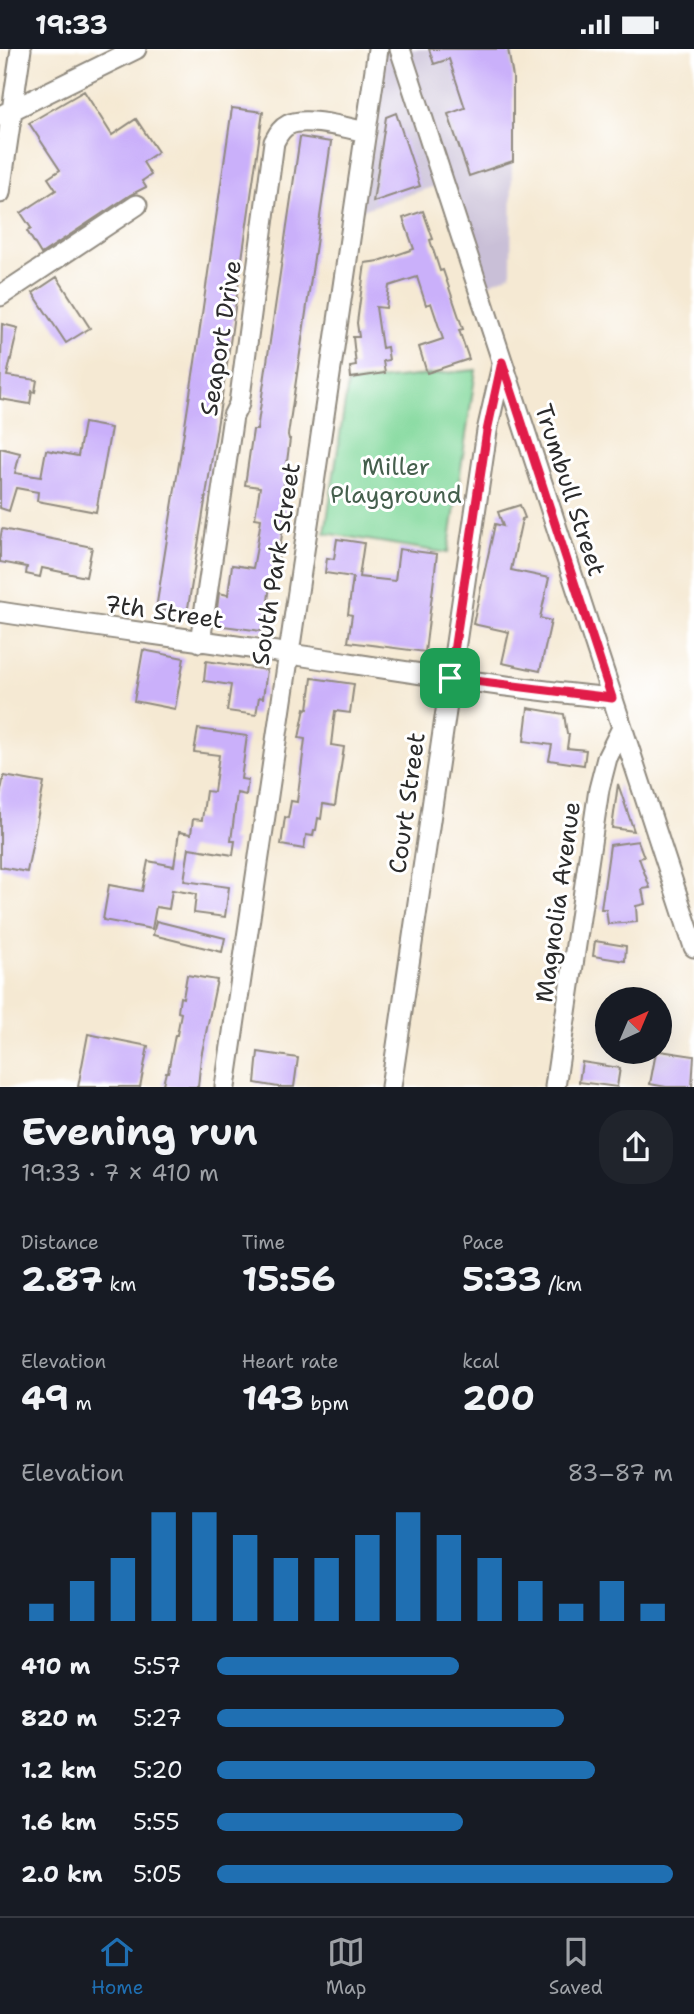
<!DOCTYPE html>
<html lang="en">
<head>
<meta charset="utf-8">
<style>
  body { margin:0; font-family:"Shantell Sans",sans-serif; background:#20242c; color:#f1f3f6; height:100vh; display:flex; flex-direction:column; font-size:26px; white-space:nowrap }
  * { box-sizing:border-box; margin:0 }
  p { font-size:23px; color:#9ea1a6 }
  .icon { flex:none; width:38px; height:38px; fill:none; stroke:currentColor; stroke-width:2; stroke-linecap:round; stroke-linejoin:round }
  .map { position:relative; height:1038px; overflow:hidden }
  .panel { display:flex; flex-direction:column; background:#171b24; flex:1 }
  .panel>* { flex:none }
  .needle { width:46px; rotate:44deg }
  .buttons { position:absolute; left:595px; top:938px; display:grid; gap:14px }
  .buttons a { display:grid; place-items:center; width:77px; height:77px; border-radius:50%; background:#171b24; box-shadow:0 7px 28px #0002; font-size:35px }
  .pin { position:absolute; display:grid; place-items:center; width:60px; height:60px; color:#fff; margin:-30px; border-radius:14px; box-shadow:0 4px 10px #0006 }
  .round { display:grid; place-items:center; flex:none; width:74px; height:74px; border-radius:28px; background:#20242c }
  .head { display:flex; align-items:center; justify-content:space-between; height:119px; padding:0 21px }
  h1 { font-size:38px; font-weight:700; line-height:52px }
  .stats { display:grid; grid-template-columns:repeat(3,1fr); gap:10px; height:119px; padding:7px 21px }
  .stats div { display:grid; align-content:center }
  .stats b { font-size:35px; font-weight:700 }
  .stats small { font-size:19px; font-weight:400 }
  .stats p { font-size:19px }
  .chart { height:196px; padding:14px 21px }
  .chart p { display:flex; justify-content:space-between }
  .chart svg { width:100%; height:126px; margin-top:7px; stroke:#1f6fb2; stroke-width:6 }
  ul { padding:0 21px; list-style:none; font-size:23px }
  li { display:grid; grid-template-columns:112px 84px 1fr; align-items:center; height:52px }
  li i { height:18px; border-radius:9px; background:#1f6fb2 }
  .status { display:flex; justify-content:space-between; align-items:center; height:49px; padding:0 35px; background:#171b24; direction:ltr }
  .status svg { height:19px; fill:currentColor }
  .menu { display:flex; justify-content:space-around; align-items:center; height:98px; border-top:2px solid #363941; background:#171b24; font-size:19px; color:#9ea1a6 }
  .menu a { display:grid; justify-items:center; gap:4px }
  .menu .active { color:#1f6fb2 }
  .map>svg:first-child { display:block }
  .industrial { fill:#c9bfd7 }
  .green { fill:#83d99d; stroke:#578264; stroke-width:2 }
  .building { fill:#cab0fa }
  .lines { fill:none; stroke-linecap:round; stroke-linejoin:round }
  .minor-casing { stroke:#908a7f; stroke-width:23 }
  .minor { stroke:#fff; stroke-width:19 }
  .route-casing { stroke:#fff; stroke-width:14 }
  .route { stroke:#e11d48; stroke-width:9 }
  .labels { text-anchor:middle; stroke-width:6; stroke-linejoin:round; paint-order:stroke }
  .street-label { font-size:24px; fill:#2b2b2b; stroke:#fff }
  .park-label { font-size:24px; fill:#455f4d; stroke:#fff }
</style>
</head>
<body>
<div class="status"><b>19:33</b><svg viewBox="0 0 49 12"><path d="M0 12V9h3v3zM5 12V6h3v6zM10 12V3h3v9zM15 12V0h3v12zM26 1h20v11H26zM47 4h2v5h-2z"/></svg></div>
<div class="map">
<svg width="694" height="1038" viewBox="0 0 694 1038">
  <rect width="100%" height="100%" fill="#fff"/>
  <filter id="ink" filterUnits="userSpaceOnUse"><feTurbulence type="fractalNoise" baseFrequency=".0143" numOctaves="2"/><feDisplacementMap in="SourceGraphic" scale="14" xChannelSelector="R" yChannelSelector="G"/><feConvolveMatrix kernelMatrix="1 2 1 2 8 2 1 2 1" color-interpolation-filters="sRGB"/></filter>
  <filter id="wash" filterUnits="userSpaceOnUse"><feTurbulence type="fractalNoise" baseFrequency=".00686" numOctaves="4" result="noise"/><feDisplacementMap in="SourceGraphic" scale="28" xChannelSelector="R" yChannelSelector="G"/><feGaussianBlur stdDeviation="1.57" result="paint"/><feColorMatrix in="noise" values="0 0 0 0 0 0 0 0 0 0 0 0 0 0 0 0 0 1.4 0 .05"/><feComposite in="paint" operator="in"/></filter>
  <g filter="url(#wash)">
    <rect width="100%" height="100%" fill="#f5e9d3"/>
    <path class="industrial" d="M383,0h130l-2,225 -32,14 -34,-105 -90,29z"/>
    <path class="green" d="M476,321l-28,183 -123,-20 23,-150z"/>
    <g id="blocks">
      <path class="building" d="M429,0h79l5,28v84l-44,15 -21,-62 17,-6 -16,-49 -15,5z
        M84,42l28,44 24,-16 22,33 -15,10 8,13 -9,6 4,6 -16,8 -89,59 -14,-23 4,-3 -10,-15 35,-23 -8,-12 12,-8 -31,-47z
        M232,59l31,4 -36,252 -40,250 -31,-5 39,-247z
        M396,64l24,73 -47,16 13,-85z
        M300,88l31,5 -43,293 1,4h1l-7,53 5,1 -11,76 -5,-1 -4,33 -3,18 5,1 -1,12 -54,-7 4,-32 9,2 4,-30 21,3 3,-16 5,-33 -6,-1 5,-31 -15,-2 8,-55h4z
        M423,162l10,28 -3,1 10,31 3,-1 20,59 -4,1 10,29 -42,14 -8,-26 24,-8 -12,-36 -5,2 -9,-28 -28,9 -3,22 -10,-1 6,41 5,-1 2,13 -6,1 2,12 -34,5 -1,-11 6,-1 -3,-29h6l-2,-14 8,-60 14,-2 35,-12 -11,-31z
        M57,228l33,51 -24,15 -33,-50z
        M2,275l16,4 -11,48 30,4 -2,12 -3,-1 -2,13 -30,-5z
        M84,374l27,5 -15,84 -59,-11 1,-9 -22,-4 -7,23 -9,-3v-60l20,5 -5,20 26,4 5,-27 32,6z
        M520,456l5,13 -3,1 -11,51 38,8 -9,40 11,3 -11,50 -38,-8 7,-31 -36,-8 22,-100 8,2 -5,-14z
        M2,480l90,18 -6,30 -44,-9 -2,9 -14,-3 1,-7 -27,-5v-22z
        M337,490l27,4 -5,34 36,4 4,-32 38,5 -12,98 -77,-10 4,-27 -4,-1 5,-37 -28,-4 2,-15 7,1z
        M143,601l41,8 -9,51 -41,-8z
        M206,612l61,9 -4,28 -4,-1 -3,18 -29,-4 4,-26 -27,-4z
        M312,629l42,6 -4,29 -15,-2 -4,34 13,2 -9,59 -12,-2 -2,15 -3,-1 -2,12h-2l-1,6 -7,-1 -2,14 -23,-4 4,-28 3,1 3,-17 6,1 8,-63 -6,-1 6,-30 3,1z
        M528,659l36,6 3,20h2l-2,14 19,2 -2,15 -35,-5 3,-15 -28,-4z
        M198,680l49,7 -6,43 7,1 -2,15 -9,-2 -6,48h4l-2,14 -44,-7 -5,33 45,6 -4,30 -31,-4 2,-19 -24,-4 -3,19 -13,-2 -4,22 -49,-9 6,-35 33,6 6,-30 26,5 5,-34 12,2 2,-15 9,1 4,-29 8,1 5,-37 -25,-3z
        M4,727l40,7 -17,89 -27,-5v-72z
        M618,735l16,47 -22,-3z
        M638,792l6,16 -5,1 11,30 -8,1 3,15 -9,2 1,16 -29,2 -2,-15h-5l9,-64z
        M156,872l69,17 -3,14 -69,-17z
        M595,892l31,5 -1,15 -32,-5z
        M187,926l30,5 -16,77 -3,30h-26l-9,-3 3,-12h2l7,-37h2l4,-22 -3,-1 2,-15 3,1z
        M88,985l60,12 -8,41h-62z
        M660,1002l34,5 -2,31h-26l-16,-3 6,-32z
        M258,1003l40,6 -4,29h-16l-23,-4z
        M582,1013l38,6 -3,19 -38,-5z"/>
    </g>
  </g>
  <g filter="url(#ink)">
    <use href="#blocks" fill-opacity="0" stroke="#908a7f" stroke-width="2"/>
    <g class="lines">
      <defs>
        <path id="minor" d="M400,0l294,898
          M0,67l136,-67
          M0,144l21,-144
          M0,247l137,-91
          M0,563c97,15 193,27 290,42 107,16 214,34 322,44
          M200,593l33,-226 6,-12 35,-262c4,-7 6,-13 14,-17 17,-9 59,3 78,7
          M225,1038l153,-1038
          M391,1038l96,-656 15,-66
          M555,1038l44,-298 8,-31 15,-30"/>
      </defs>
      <use href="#minor" class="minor-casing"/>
      <use href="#minor" class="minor"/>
    </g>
  </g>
  <g class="lines" filter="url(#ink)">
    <defs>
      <path id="route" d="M502,313l110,336 -162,-20 37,-247z"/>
    </defs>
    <use href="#route" class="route-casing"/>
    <use href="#route" class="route"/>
  </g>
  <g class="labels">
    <g class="street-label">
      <text transform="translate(221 289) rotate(-81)" y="8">Seaport Drive</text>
      <text transform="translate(570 441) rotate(72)" y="8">Trumbull Street</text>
      <text transform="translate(276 515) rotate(-81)" y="8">South Park Street</text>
      <text transform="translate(164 563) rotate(8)" y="8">7th Street</text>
      <text transform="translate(407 754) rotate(-82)" y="8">Court Street</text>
      <text transform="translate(558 853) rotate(-82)" y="8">Magnolia Avenue</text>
    </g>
    <g class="park-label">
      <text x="396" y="426">Miller<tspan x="396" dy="28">Playground</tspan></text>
    </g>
  </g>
</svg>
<div class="buttons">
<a><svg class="needle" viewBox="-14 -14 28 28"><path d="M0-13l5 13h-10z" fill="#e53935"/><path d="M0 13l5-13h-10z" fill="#9ea1a6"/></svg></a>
</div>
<div class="pin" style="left:450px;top:629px;background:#1e9e55"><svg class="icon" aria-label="arrive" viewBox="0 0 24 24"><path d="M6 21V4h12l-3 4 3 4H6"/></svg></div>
</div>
<section class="panel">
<div class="head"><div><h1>Evening run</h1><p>19:33 · 7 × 410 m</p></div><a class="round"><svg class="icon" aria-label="share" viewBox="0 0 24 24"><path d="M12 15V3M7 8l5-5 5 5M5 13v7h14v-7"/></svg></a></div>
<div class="stats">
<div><p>Distance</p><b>2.87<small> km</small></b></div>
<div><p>Time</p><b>15:56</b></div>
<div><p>Pace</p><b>5:33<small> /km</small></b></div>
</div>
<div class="stats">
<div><p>Elevation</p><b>49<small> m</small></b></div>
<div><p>Heart rate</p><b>143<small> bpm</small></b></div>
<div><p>kcal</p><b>200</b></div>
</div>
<div class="chart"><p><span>Elevation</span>83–87 m</p>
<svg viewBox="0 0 160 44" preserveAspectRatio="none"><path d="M5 44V38M15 44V30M25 44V22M35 44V6M45 44V6M55 44V14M65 44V22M75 44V22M85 44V14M95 44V6M105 44V14M115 44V22M125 44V30M135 44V38M145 44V30M155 44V38"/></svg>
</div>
<ul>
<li><b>410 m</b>5:57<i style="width:53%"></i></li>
<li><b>820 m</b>5:27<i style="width:76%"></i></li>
<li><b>1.2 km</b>5:20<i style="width:83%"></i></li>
<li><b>1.6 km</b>5:55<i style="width:54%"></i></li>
<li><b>2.0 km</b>5:05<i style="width:100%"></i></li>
</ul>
</section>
<nav class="menu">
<a class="active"><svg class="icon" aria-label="home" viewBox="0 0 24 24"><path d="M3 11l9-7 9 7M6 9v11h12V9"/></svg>Home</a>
<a><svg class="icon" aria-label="map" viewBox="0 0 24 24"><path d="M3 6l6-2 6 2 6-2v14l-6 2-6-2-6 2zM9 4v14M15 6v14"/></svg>Map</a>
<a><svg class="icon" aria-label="saved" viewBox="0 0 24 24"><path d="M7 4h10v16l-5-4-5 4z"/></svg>Saved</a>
</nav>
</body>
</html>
